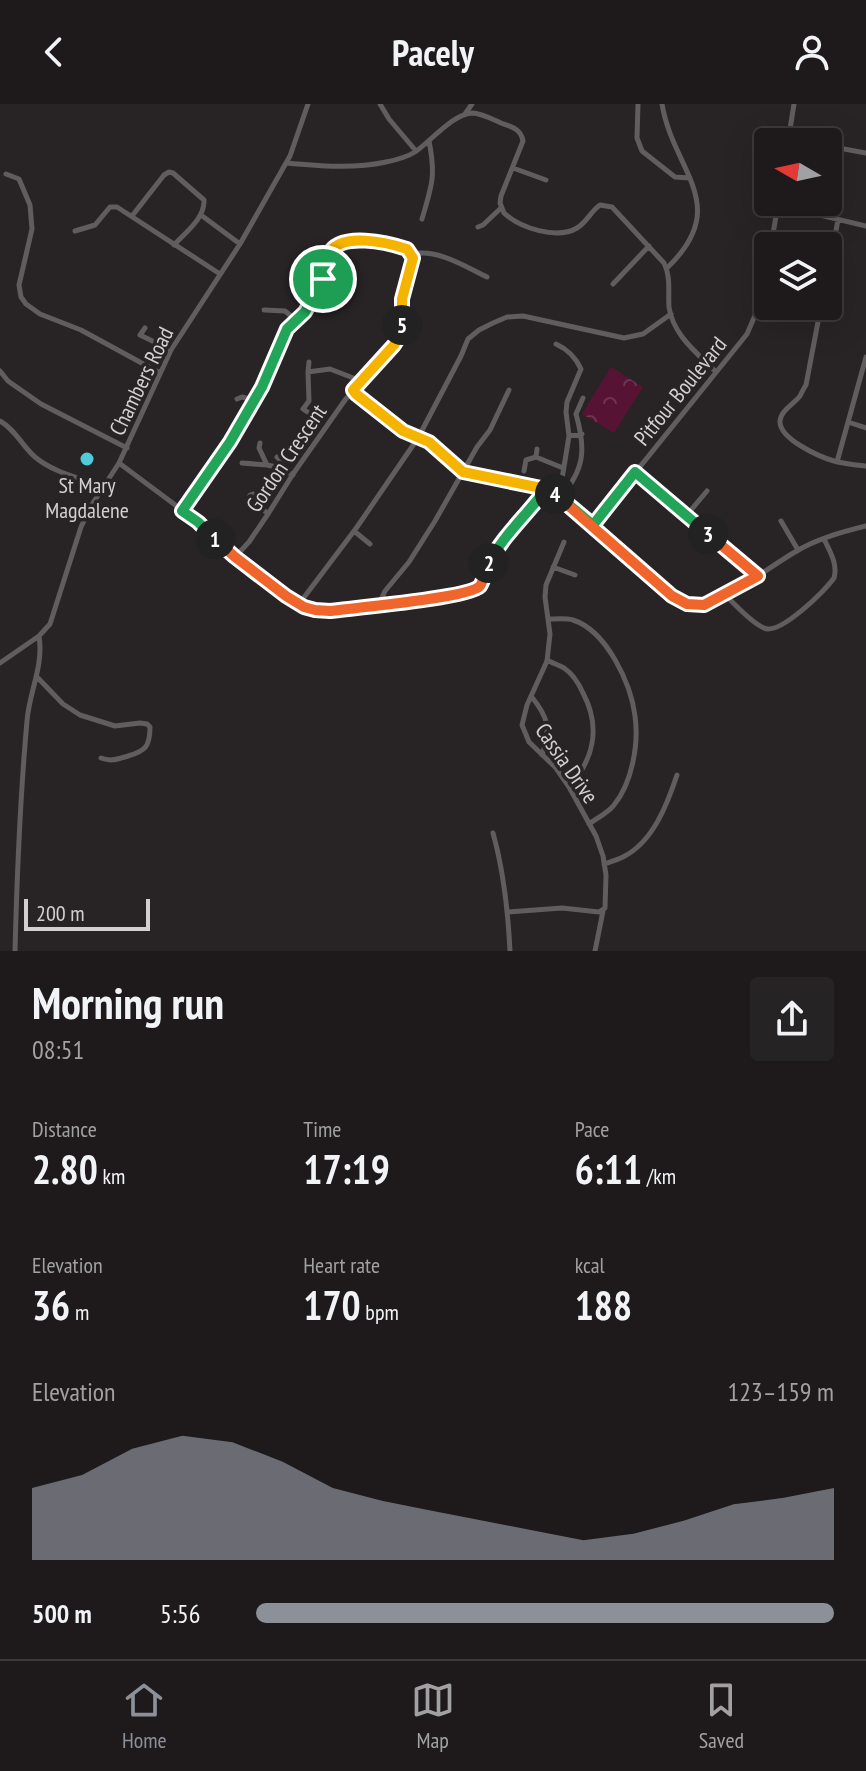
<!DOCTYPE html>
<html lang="en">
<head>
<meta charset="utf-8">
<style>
  body { margin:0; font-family:"PT Sans Narrow",sans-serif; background:#262325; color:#f1f3f6; height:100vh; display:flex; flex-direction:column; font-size:30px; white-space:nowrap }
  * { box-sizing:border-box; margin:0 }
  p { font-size:26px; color:#a1a1a3 }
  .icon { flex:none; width:44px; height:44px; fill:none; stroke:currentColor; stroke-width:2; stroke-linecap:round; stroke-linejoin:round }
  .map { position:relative; height:847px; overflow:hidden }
  .side { display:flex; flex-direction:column; background:#1e1a1c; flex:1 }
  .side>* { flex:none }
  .needle { width:52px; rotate:279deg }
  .fabs { position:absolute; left:754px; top:24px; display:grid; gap:16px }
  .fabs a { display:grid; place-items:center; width:88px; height:88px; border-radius:8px; background:#1e1a1c; box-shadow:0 8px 32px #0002,0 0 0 2px #3c383b; font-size:40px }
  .scale { position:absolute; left:24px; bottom:20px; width:126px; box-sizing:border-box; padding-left:8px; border:4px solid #d4d0d1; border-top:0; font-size:22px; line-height:28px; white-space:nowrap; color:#d4d0d1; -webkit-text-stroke:6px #282325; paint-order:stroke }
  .pin { position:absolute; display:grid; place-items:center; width:68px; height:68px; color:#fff; margin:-34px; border:4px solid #fff; border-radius:50%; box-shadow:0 2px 8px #0007 }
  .km { position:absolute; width:40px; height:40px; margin:-20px; border-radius:50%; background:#222; color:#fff; font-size:22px; line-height:40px; text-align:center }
  .round { display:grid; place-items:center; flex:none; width:84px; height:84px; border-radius:8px; background:#262325 }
  .head { display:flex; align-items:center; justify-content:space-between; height:136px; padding:0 32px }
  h1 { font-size:44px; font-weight:800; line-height:60px }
  .stats { display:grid; grid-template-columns:repeat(3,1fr); gap:12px; height:136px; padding:8px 32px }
  .stats div { display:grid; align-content:center }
  .stats b { font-size:40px; font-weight:800 }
  .stats small { font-size:22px; font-weight:400 }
  .stats p { font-size:22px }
  .chart { height:224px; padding:16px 32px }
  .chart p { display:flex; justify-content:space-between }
  .chart svg { width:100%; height:144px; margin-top:8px; fill:#8c9099; opacity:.7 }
  ul { padding:0 32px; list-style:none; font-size:26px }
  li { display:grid; grid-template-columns:128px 96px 1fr; align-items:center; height:60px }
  li i { height:20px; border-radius:10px; background:#8c9099 }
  header { display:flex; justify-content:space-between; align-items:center; height:104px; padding:0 32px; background:#1e1a1c; font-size:36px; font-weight:800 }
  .tabs { display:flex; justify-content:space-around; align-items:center; height:112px; border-top:2px solid #3c383b; background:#1e1a1c; font-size:22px; color:#a1a1a3 }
  .tabs a { display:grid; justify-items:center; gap:4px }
  .tabs .active { color:#8c9099 }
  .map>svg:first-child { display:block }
  .forest { fill:url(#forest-crowns) }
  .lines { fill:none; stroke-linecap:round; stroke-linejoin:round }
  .minor { stroke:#605d5e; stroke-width:5 }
  .split-1-casing { stroke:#fff; stroke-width:16 }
  .split-2-casing { stroke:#fff; stroke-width:16 }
  .split-3-casing { stroke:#fff; stroke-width:16 }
  .split-4-casing { stroke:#fff; stroke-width:16 }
  .split-5-casing { stroke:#fff; stroke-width:16 }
  .split-6-casing { stroke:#fff; stroke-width:16 }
  .split-1 { stroke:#22a559; stroke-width:10 }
  .split-2 { stroke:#f0652b; stroke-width:10 }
  .split-3 { stroke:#22a559; stroke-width:10 }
  .split-4 { stroke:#f0652b; stroke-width:10 }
  .split-5 { stroke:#f5b400; stroke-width:10 }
  .split-6 { stroke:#f5b400; stroke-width:10 }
  .poi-dot { fill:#52cbd8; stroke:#282325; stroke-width:3 }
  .labels { text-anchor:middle; stroke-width:7; stroke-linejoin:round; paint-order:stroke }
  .street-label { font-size:22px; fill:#d4d0d1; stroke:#282325 }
  .poi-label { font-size:22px; fill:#d4d0d1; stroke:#282325 }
</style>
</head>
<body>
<header><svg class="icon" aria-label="back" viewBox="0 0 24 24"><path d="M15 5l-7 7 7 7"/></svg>Pacely<svg class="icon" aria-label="person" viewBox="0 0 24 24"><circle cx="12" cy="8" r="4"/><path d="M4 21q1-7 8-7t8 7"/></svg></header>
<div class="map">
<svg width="866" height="847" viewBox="0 0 866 847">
  <defs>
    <pattern id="forest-crowns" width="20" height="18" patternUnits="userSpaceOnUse" patternTransform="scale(2)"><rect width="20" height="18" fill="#571334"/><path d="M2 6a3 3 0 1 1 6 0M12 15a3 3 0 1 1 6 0" fill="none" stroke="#6e3450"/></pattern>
  </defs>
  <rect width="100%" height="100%" fill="#282325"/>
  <path class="forest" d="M611,263l32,20 -29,46 -32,-19z"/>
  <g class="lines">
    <path class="minor" d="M380,0l9,15 27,32
      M638,0l-1,34 5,13 33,26 15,1
      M662,0c11,67 71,101 5,164
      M465,10l7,-10
      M788,34l20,4
      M788,38l6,-38
      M828,42l38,7
      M286,59c33,3 68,6 100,-1 10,-2 21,-5 29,-10 16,-11 38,-38 57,-39 9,0 20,6 29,10 11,4 20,6 22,18l-22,55 -1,7 4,10c16,15 53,27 73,15 10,-6 14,-17 23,-23l12,2 52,56c7,14 4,29 5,44 4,28 28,46 47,65
      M513,64l33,12
      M6,70l13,5 11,26 2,24 -13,56 2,12 5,7 14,10 41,16 79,43
      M778,101l88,21
      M201,111l39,29
      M132,112l32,-41 5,-3 4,1 31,27c1,18 -18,32 -30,45
      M422,115c10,-34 14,-43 7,-78
      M478,123l5,-2 18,-17
      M75,127l20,-6 15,-18h7l103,67
      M771,142l7,-42
      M412,150c27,-5 52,12 75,23
      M828,168l10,-52
      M613,180l36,-38
      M821,202l-15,79c-1,1 -6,11 -6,11 -6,8 -19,14 -20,25 -1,18 40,36 54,40 10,3 22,4 32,5
      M264,206l21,1 11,9
      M145,224l-5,7 31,15
      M556,240c11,5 20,14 25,25l-14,33 -1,10 3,24 13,-2
      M0,267l8,10 33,23 86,44
      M308,268l1,-10
      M353,286l9,10 41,31 26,11 34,30 83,17 10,5 116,102c9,6 18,12 29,9 28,-6 68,-38 94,-53 21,-13 47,-20 71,-26
      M237,295l5,-2 12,3
      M312,314v-3l-9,-6 6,-8 -1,-29 22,-3 31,12
      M0,317c16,9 22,25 35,36 19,16 46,21 68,30
      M848,318l18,6
      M260,339l-1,5 8,17 14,3
      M537,345l-1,8 27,11
      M277,353l5,5 -1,6 12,7
      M837,358l29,-105
      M119,359l79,59 37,35 33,24 18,15 18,11 11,3 15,1 99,-12 47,-10 4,-3 19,-42 11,-14 26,-26 10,-15
      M242,359l25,2
      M524,367l2,-11 10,-3
      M635,368l123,104
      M556,390l6,-15 7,-43
      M560,394c25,-29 26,-49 16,-84l7,-16
      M259,402l-10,-2 -1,-2 2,-7 3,-1 7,4 -1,8 9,8
      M182,407l48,-69 32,-55 25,-58 18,-17 11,-18 7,-15 6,-26 6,-7 23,-6 34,4 15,5 6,9 -11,41v31l-3,7 -54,63 -52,74 -25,40 -19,28 -14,15
      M686,412l21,-25
      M781,417l17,29
      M593,421l154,-191 12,-28 9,-41
      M354,427l16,13
      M553,463l22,8
      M725,491c10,9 26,28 39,33 15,8 61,-37 70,-50 4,-14 -4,-26 -10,-39
      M299,500l58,-77 61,-89 43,-82 7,-17 11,-9 14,-7 14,-6 16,-1 101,22 19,-4 28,-20
      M379,500l6,-13 24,-29 26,-41 42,-74 13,-17 19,-40
      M549,515c7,0 17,-1 24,1 34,11 58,64 62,96 4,28 -3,67 -21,89 -6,8 -17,13 -25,19
      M547,556c5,3 12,5 17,8 9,6 15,16 19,25 18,34 11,66 -14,94
      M0,559l39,-27 11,-12 31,-97 10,-21 28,-43 52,-113 69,-106 50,-88 18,-52
      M37,573l26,27 17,11 35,11 25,-3 7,1 3,3c0,20 -5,24 -22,29 -11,3 -16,6 -27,2
      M531,592c18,22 20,33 11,59
      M493,729c11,39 15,78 17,118
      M604,760c6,-2 13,-4 19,-7 30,-15 44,-52 54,-82
      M508,808l54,-4 37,4 6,-4 1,-33 -3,-19 -7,-20 -27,-49 -13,-19 -27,-26 -7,-17 5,-20 20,-44 3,-27 -5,-37 1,-12 18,-43
      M15,847c2,-77 5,-153 12,-230 2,-29 17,-55 12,-85
      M595,847l8,-40"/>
  </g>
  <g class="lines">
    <defs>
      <path id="split-1" d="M215,435l-17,-17 -16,-11 48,-69 32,-55 25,-58 18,-17 18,-33"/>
      <path id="split-2" d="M215,435l20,18 51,39 18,11 11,3 15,1c23,-3 139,-13 150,-25 4,-6 6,-16 9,-23"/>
      <path id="split-3" d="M489,459c15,-29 39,-49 57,-74l10,5 37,31 42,-53 73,62"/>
      <path id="split-4" d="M555,390l117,102 15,8 17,1 54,-29 -50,-42"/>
      <path id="split-5" d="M402,221l-3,12 -5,8 -41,45 3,4 47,37 26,11 34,30 83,17 9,5"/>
      <path id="split-6" d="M323,175c2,-7 2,-18 6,-25 11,-23 60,-11 78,-5l6,9 -11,41v26"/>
    </defs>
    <use href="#split-1" class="split-1-casing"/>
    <use href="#split-2" class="split-2-casing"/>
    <use href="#split-3" class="split-3-casing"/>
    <use href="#split-4" class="split-4-casing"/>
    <use href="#split-5" class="split-5-casing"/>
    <use href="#split-6" class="split-6-casing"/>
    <use href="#split-1" class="split-1"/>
    <use href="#split-2" class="split-2"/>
    <use href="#split-3" class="split-3"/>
    <use href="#split-4" class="split-4"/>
    <use href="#split-5" class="split-5"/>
    <use href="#split-6" class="split-6"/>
  </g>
  <circle class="poi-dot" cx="87" cy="355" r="8"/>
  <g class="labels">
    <g class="street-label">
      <text transform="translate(141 277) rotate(-64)" y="8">Chambers Road</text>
      <text transform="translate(680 287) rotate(-51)" y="8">Pitfour Boulevard</text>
      <text transform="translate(286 354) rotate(-56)" y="8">Gordon Crescent</text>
      <text transform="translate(567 659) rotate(55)" y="8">Cassia Drive</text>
    </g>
    <g class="poi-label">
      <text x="87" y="389">St Mary<tspan x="87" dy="25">Magdalene</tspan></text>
    </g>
  </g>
</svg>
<div class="fabs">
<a><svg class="needle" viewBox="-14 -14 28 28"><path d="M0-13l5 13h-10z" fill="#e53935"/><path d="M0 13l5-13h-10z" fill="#a1a1a3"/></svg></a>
<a><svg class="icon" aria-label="layers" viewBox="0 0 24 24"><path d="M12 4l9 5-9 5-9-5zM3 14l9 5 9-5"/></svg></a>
</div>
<div class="scale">200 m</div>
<div class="pin" style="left:323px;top:175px;background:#1e9e55"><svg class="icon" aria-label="arrive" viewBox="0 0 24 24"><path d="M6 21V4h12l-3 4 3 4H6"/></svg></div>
<b class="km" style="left:215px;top:435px">1</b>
<b class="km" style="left:489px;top:459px">2</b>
<b class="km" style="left:708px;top:430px">3</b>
<b class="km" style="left:555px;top:390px">4</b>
<b class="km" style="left:402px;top:221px">5</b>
</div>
<section class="side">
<div class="head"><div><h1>Morning run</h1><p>08:51</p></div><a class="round"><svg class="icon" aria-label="share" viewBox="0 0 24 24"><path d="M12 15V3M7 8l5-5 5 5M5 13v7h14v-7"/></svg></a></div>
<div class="stats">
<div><p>Distance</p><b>2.80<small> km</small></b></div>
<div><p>Time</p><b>17:19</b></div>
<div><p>Pace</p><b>6:11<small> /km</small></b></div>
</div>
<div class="stats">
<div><p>Elevation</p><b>36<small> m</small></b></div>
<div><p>Heart rate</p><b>170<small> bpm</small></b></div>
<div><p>kcal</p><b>188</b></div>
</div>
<div class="chart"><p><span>Elevation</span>123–159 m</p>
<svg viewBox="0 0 160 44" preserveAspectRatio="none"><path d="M0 44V22L10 18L20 10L30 6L40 8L50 14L60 22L70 26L80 29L90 32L100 35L110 38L120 36L130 32L140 27L150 25L160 22V44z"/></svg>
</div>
<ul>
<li><b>500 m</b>5:56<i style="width:100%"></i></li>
</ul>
</section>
<nav class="tabs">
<a class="active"><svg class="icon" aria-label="home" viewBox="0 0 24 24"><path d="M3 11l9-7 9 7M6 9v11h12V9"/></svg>Home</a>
<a><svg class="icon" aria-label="map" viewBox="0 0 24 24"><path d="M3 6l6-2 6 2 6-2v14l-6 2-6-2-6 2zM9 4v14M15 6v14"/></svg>Map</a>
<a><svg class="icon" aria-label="saved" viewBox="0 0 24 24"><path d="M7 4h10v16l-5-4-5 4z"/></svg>Saved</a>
</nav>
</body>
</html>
